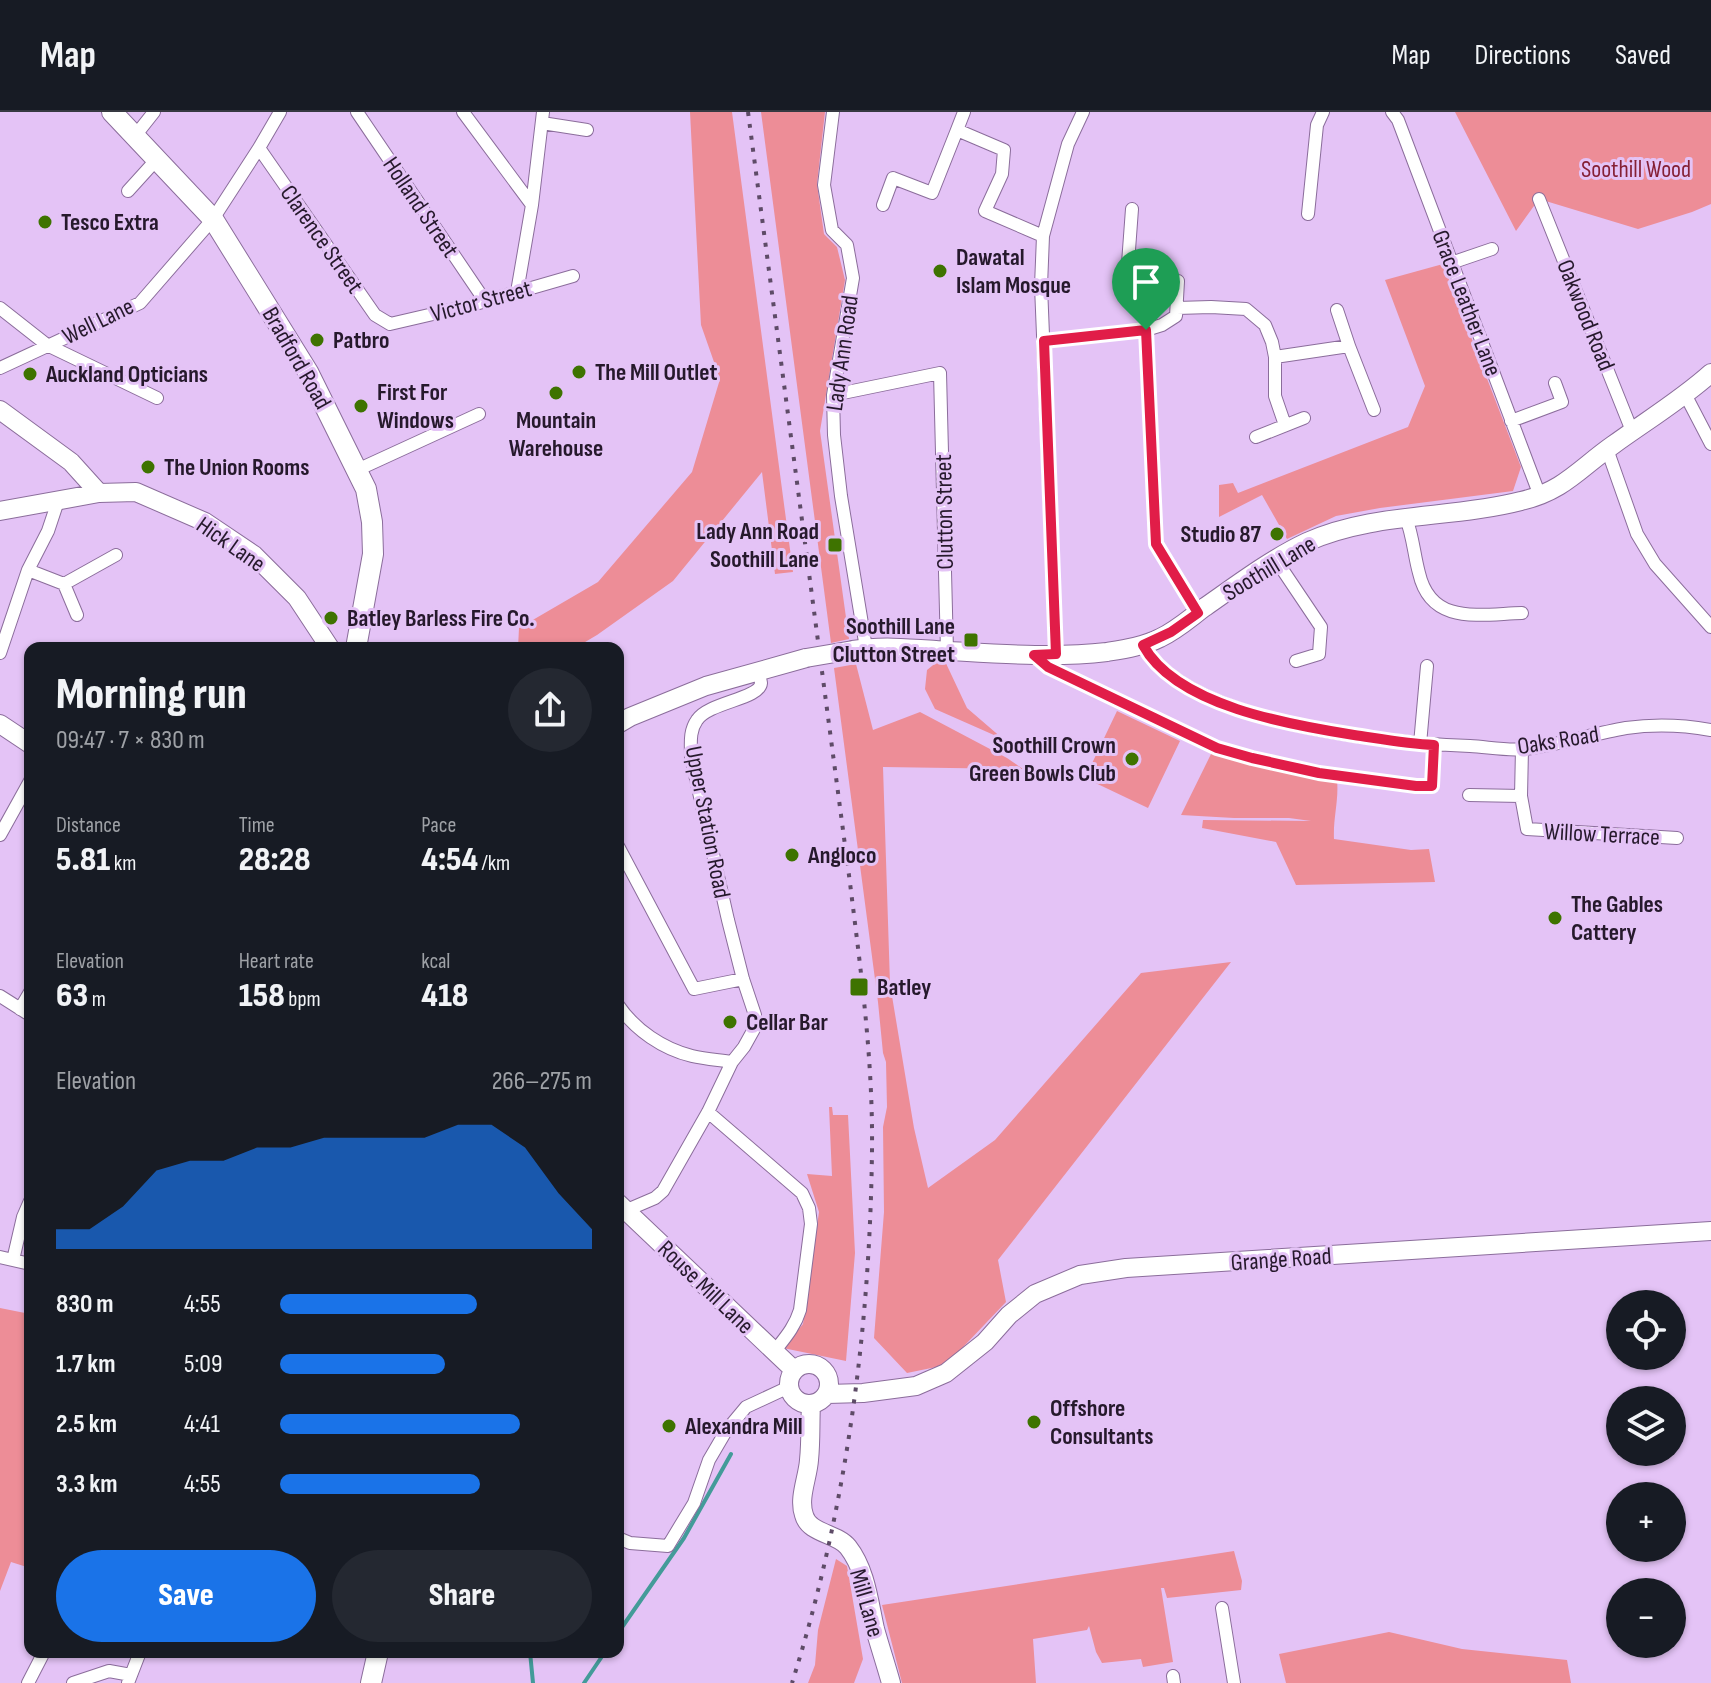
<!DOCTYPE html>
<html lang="en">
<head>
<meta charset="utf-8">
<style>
  body { margin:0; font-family:"Sofia Sans Condensed",sans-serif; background:#242831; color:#f1f3f6; height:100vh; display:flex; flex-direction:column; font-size:30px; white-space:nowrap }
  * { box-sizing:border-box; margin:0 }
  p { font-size:26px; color:#9ea1a6 }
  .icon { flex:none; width:44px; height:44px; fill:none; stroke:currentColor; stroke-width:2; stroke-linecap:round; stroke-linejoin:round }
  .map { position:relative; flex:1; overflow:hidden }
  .drawer { position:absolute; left:24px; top:530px; width:600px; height:1016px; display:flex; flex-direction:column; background:#171b24; border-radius:16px; box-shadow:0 2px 6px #0004 }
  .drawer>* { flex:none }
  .tools { position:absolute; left:1606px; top:1178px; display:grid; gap:16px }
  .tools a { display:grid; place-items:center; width:80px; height:80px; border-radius:50%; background:#171b24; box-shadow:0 2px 6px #0004; font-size:40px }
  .pin { position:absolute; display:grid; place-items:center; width:68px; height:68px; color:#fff; margin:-82px -34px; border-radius:50% 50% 50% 0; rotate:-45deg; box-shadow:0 0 8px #0007 }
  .pin .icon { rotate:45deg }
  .round { display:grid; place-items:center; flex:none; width:84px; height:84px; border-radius:42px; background:#242831 }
  .headline { display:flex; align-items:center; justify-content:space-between; height:136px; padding:0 32px }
  h1 { font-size:44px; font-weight:800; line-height:60px }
  .stats { display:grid; grid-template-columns:repeat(3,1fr); gap:12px; height:136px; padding:8px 32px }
  .stats div { display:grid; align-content:center }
  .stats b { font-size:34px; font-weight:800 }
  .stats small { font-size:22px; font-weight:400 }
  .stats p { font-size:22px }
  .chart { height:224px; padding:16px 32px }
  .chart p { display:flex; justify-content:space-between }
  .chart svg { width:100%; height:144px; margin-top:8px; fill:#1a73e8; opacity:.7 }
  .button { display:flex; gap:16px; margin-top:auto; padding:16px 32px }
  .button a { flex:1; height:92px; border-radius:48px; background:#1a73e8; color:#fff; font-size:32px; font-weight:800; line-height:92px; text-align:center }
  .button a+a { background:#242831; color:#f1f3f6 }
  ul { padding:0 32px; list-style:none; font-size:26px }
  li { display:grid; grid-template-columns:128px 96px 1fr; align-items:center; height:60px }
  li i { height:20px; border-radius:10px; background:#1a73e8 }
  header { display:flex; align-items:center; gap:48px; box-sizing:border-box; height:112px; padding:0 40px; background:#171b24; border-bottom:2px solid #363941 }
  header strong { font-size:38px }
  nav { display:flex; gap:44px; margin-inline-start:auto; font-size:28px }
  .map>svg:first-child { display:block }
  .green { fill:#ed8d97 }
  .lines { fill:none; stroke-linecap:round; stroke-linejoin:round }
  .stream { stroke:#439b99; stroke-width:4 }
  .street-casing { stroke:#8b6d9b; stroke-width:14 }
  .secondary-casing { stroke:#8b6d9b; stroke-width:20 }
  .primary-casing { stroke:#8b6d9b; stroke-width:22 }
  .street { stroke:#fff; stroke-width:12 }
  .secondary { stroke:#fff; stroke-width:18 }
  .primary { stroke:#fff; stroke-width:20 }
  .rail { stroke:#5e4b67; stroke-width:4; stroke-dasharray:4 8; stroke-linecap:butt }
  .secondary-bridge-casing { stroke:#8b6d9b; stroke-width:20; stroke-linecap:butt }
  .secondary-bridge { stroke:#fff; stroke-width:18 }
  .route-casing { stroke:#fff; stroke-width:16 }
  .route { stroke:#e11d48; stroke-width:10 }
  .poi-dot { fill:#3e7300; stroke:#e4c3f6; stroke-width:3 }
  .labels { text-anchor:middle; stroke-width:6; stroke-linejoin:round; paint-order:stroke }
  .park-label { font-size:24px; fill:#852035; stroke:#e4c3f6 }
  .street-label { font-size:24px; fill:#26192c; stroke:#e4c3f6 }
  .poi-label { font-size:24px; font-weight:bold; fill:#26192c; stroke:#e4c3f6; text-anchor:start }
</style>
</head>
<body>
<header>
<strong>Map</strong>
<nav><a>Map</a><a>Directions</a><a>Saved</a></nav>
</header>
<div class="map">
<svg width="1711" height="1571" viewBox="0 0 1711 1571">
  <rect width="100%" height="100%" fill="#e4c3f6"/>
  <path class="green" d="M690,0h42l61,460 -18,2 -13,-102 -89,109 -76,54 -22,13h-57l1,-20 79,-46 94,-110 28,-93 -19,-54z
    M761,0h64l-8,72 7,50 13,13 8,33 -25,151 29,208 -18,4z
    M1455,0h256v92l-19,8 -54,17 -99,-30 -23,32z
    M1443,152l78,203 -8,24 -133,17 -44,8 -49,23 -25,-44 -43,22v-32l14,-2 5,10 170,-66 17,-41 -40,-106z
    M943,545l24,51 36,31 -68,-30 -10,-20 2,-19z
    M856,552l17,66 47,-18 87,46 16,11 -140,-2 7,217 24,144 14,60 67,-48 146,-167 90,-11 -233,298 8,42 -60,63 -39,8 -33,-35 10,-126 -1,-85 4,-20 -1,-45 -3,-9 -5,-51 -44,-334z
    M1117,599l63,30 -32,67 -63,-30z
    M1212,640l125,28c2,20 -4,38 -3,59l77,11 18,-1 6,33 -139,3 -20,-43 -74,-14 1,-8 108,1 -22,-3h-55l-53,-3z
    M829,995h3l1,8h15l7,138 -9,108 -63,-13 20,-24 16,-112 -12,-38 25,2z
    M0,1196l30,6v133l-5,6 5,5v110l-19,-6 -11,29z
    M1234,1439l8,30 -1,9 -74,8 -3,-10h-3l12,74 -30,5 -2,-8 -39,4 -6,-11 -7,-26 -2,4 -54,9 3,44h-134l-20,-78z
    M836,1447l11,7 16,93 -9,24h-46l7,-18 3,-35z
    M1389,1520l73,17 105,11 4,23h-285l-7,-29z"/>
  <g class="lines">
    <path class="stream" d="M618,1521l66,-95 47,-84
      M530,1540l3,31
      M584,1571l21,-31"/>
    <defs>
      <path id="street" d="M357,0l128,189
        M463,0l69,93
        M833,0l-9,73 8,45 15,15 6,33 -20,117 1,40 7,61 25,152
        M1392,0l6,8 142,376
        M542,11l45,7
        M957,18l7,-18
        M135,24l19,-24
        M259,36l116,167 15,9 82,-19 101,-29
        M128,79l29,-32
        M1539,87l93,232
        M883,93l10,-27 39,15 25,-63 47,20 -2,24 -17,37 58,25
        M1308,102l9,-89 6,-13
        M1451,151l41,-14
        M517,180l15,-87 11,-93
        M0,196l47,37 110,53
        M1177,196l34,-1 35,2 19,16 7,17 3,15v39l10,29
        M1337,198l12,36
        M1146,218l10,214 42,69
        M1044,229l102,-11 16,-5 14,-9 2,-35 -51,-4 5,-68
        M1275,245l74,-11 25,64
        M0,256l140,-65 73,-84 46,-71 21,-36
        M833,283l107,-22 7,278
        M1686,284l25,48
        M1511,309l51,-19 -7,-19
        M1256,325l48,-19
        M1607,337l30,85 18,30 56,63
        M357,358l122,-56
        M1406,406c7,18 8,37 13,55 12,53 61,41 103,40
        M1276,448l45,67 -2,27 -23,7
        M28,458l36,14 52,-29
        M64,472l13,31
        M1143,533c44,79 244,98 327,101 18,1 37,5 55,3 34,-4 67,-15 101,-21 28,-4 57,-3 85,2
        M0,541l28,-83 20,-39 10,-30
        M1056,542l-15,-368 2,-50 25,-92 15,-32
        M1034,543l14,12 169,81 35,10 67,15 97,13h16l2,-41
        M1420,632l7,-78
        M1522,637l-1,47 6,33 150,9
        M1469,683l52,1
        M0,723l30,-54
        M618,734l76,143 49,-10
        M0,884l30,19
        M618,893c17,25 45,44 74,51 13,3 27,4 40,6
        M20,897l10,-17
        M708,1000l94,81 7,15 2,16 -11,86c-5,17 -16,29 -26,42
        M627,1098l28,-12 8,-7 45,-79 24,-50 12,-15 10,-18 1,-14 -12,-36 -15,-59 -37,-163c0,-13 -2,-26 6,-37 12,-18 63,-21 64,-37 0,-2 -3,-11 -3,-13
        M0,1145l30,7
        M13,1148l10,-43 7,-16
        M618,1426l12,5 38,3 26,-43 15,-43 17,-29 20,-24 43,-20
        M1222,1496l12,75
        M1173,1564l1,7
        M28,1571l16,-31
        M73,1571l36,-12 22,4
        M128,1571l12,-31"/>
      <path id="secondary" d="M0,298l71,52 28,31
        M0,399l99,-18 37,-1 69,30 49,33 43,43 33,50
        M853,538c32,-5 65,-1 97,1 52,3 105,7 157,1 18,-3 37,-6 53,-14 17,-8 30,-20 45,-31 33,-23 66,-48 102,-65 67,-30 144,-23 214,-41 43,-10 59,-33 92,-56 33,-24 68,-45 98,-72
        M0,612l30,20
        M618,612l12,-7 76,-31 100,-28
        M618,1091l176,167
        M789 1272a20 20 0 1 1 40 0a20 20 0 1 1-40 0Z
        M827,1282l36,-1 53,-7 30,-13 39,-31 24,-27 26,-21 45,-19 46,-7 585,-37
        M811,1292c-1,19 0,37 -2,56 -1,17 -11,38 -5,55 5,19 33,18 44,32 18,23 21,55 27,82 5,18 11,36 16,54"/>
      <path id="primary" d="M112,0l101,107 95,153 58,117 6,33 1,32 -17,94
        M371,1571l7,-31"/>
    </defs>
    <use href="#street" class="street-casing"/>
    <use href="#secondary" class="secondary-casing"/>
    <use href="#primary" class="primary-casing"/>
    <use href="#street" class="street"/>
    <use href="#secondary" class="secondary"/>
    <use href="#primary" class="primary"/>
    <path class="rail" d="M748,0l102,771c11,89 23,177 22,267 -2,180 -26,361 -80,533"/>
    <defs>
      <path id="secondary-bridge" d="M806,546l47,-8"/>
    </defs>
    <use href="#secondary-bridge" class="secondary-bridge-casing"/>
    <use href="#secondary-bridge" class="secondary-bridge"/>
  </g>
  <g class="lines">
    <defs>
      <path id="route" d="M1146,218l10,214 42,69 -27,19 -28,13c33,61 148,80 211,90 27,4 54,9 80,10l-2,41h-16l-97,-13 -67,-15 -35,-10 -169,-81 -14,-12 22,-1 -12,-313z"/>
    </defs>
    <use href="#route" class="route-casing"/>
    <use href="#route" class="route"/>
  </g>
  <g class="poi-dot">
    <circle cx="45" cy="110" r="8"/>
    <circle cx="940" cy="159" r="8"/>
    <circle cx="317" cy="228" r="8"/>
    <circle cx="579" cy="260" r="8"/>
    <circle cx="30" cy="262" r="8"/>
    <circle cx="556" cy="281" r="8"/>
    <circle cx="361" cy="294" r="8"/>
    <circle cx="148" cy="355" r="8"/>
    <circle cx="1277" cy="422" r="8"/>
    <rect x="827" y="425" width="16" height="16" rx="4"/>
    <circle cx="331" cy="506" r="8"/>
    <rect x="963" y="520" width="16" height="16" rx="4"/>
    <circle cx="1132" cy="647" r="8"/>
    <circle cx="792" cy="743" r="8"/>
    <circle cx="1555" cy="806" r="8"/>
    <rect x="849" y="865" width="20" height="20" rx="4"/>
    <circle cx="730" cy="910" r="8"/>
    <circle cx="1034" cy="1310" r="8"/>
    <circle cx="669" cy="1314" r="8"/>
  </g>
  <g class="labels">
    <g class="park-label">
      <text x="1636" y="65">Soothill Wood</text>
    </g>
    <g class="street-label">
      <text transform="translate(421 95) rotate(56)" y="8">Holland Street</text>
      <text transform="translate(322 127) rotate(55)" y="8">Clarence Street</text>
      <text transform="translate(481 189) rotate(-15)" y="8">Victor Street</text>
      <text transform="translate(1467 191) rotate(69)" y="8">Grace Leather Lane</text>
      <text transform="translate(1586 203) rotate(68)" y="8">Oakwood Road</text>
      <text transform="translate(98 209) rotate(-26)" y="8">Well Lane</text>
      <text transform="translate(842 241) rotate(-82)" y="8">Lady Ann Road</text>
      <text transform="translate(297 246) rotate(60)" y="8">Bradford Road</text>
      <text transform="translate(944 400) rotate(-91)" y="8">Clutton Street</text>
      <text transform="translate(231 432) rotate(35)" y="8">Hick Lane</text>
      <text transform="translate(1269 456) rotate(-31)" y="8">Soothill Lane</text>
      <text transform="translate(1558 628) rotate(-9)" y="8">Oaks Road</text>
      <text transform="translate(708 710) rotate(79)" y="8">Upper Station Road</text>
      <text transform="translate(1602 722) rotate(3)" y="8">Willow Terrace</text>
      <text transform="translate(1281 1147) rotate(-4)" y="8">Grange Road</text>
      <text transform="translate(706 1175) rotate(44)" y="8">Rouse Mill Lane</text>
      <text transform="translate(867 1491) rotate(74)" y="8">Mill Lane</text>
    </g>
    <g class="poi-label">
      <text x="61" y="118">Tesco Extra</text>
      <text x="956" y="153">Dawatal<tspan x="956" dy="28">Islam Mosque</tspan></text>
      <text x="333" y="236">Patbro</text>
      <text x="595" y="268">The Mill Outlet</text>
      <text x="46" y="270">Auckland Opticians</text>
      <text x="377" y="288">First For<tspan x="377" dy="28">Windows</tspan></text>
      <text x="556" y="316" text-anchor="middle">Mountain<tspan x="556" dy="28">Warehouse</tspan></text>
      <text x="164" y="363">The Union Rooms</text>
      <text x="819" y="427" text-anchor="end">Lady Ann Road<tspan x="819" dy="28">Soothill Lane</tspan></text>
      <text x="1261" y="430" text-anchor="end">Studio 87</text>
      <text x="347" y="514">Batley Barless Fire Co.</text>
      <text x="955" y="522" text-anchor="end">Soothill Lane<tspan x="955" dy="28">Clutton Street</tspan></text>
      <text x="1116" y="641" text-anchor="end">Soothill Crown<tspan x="1116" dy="28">Green Bowls Club</tspan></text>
      <text x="808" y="751">Angloco</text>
      <text x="1571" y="800">The Gables<tspan x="1571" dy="28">Cattery</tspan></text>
      <text x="877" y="883">Batley</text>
      <text x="746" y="918">Cellar Bar</text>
      <text x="1050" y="1304">Offshore<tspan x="1050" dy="28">Consultants</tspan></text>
      <text x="685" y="1322">Alexandra Mill</text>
    </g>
  </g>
</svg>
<div class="tools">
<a><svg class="icon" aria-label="locate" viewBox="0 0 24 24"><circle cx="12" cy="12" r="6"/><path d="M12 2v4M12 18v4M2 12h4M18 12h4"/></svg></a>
<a><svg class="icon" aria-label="layers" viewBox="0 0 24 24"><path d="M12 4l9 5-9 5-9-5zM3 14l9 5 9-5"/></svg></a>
<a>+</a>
<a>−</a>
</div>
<div class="pin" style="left:1146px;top:218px;background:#1e9e55"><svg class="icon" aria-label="arrive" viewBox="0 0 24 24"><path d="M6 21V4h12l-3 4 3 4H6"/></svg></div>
<section class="drawer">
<div class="headline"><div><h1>Morning run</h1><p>09:47 · 7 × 830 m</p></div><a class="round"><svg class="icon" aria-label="share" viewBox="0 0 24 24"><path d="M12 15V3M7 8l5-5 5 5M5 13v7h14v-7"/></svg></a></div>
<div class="stats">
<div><p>Distance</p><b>5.81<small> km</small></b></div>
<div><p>Time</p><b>28:28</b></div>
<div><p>Pace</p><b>4:54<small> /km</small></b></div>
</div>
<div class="stats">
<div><p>Elevation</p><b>63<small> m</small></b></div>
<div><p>Heart rate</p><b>158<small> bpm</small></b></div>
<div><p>kcal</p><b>418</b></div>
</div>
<div class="chart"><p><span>Elevation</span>266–275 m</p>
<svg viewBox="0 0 160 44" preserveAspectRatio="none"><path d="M0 44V38L10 38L20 31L30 20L40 17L50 17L60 13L70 13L80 10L90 10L100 10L110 10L120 6L130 6L140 13L150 27L160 38V44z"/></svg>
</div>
<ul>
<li><b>830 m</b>4:55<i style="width:63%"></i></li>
<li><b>1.7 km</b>5:09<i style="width:53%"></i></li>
<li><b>2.5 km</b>4:41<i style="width:77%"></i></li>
<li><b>3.3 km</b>4:55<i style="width:64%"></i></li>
</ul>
<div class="button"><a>Save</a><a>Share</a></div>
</section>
</div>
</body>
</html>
